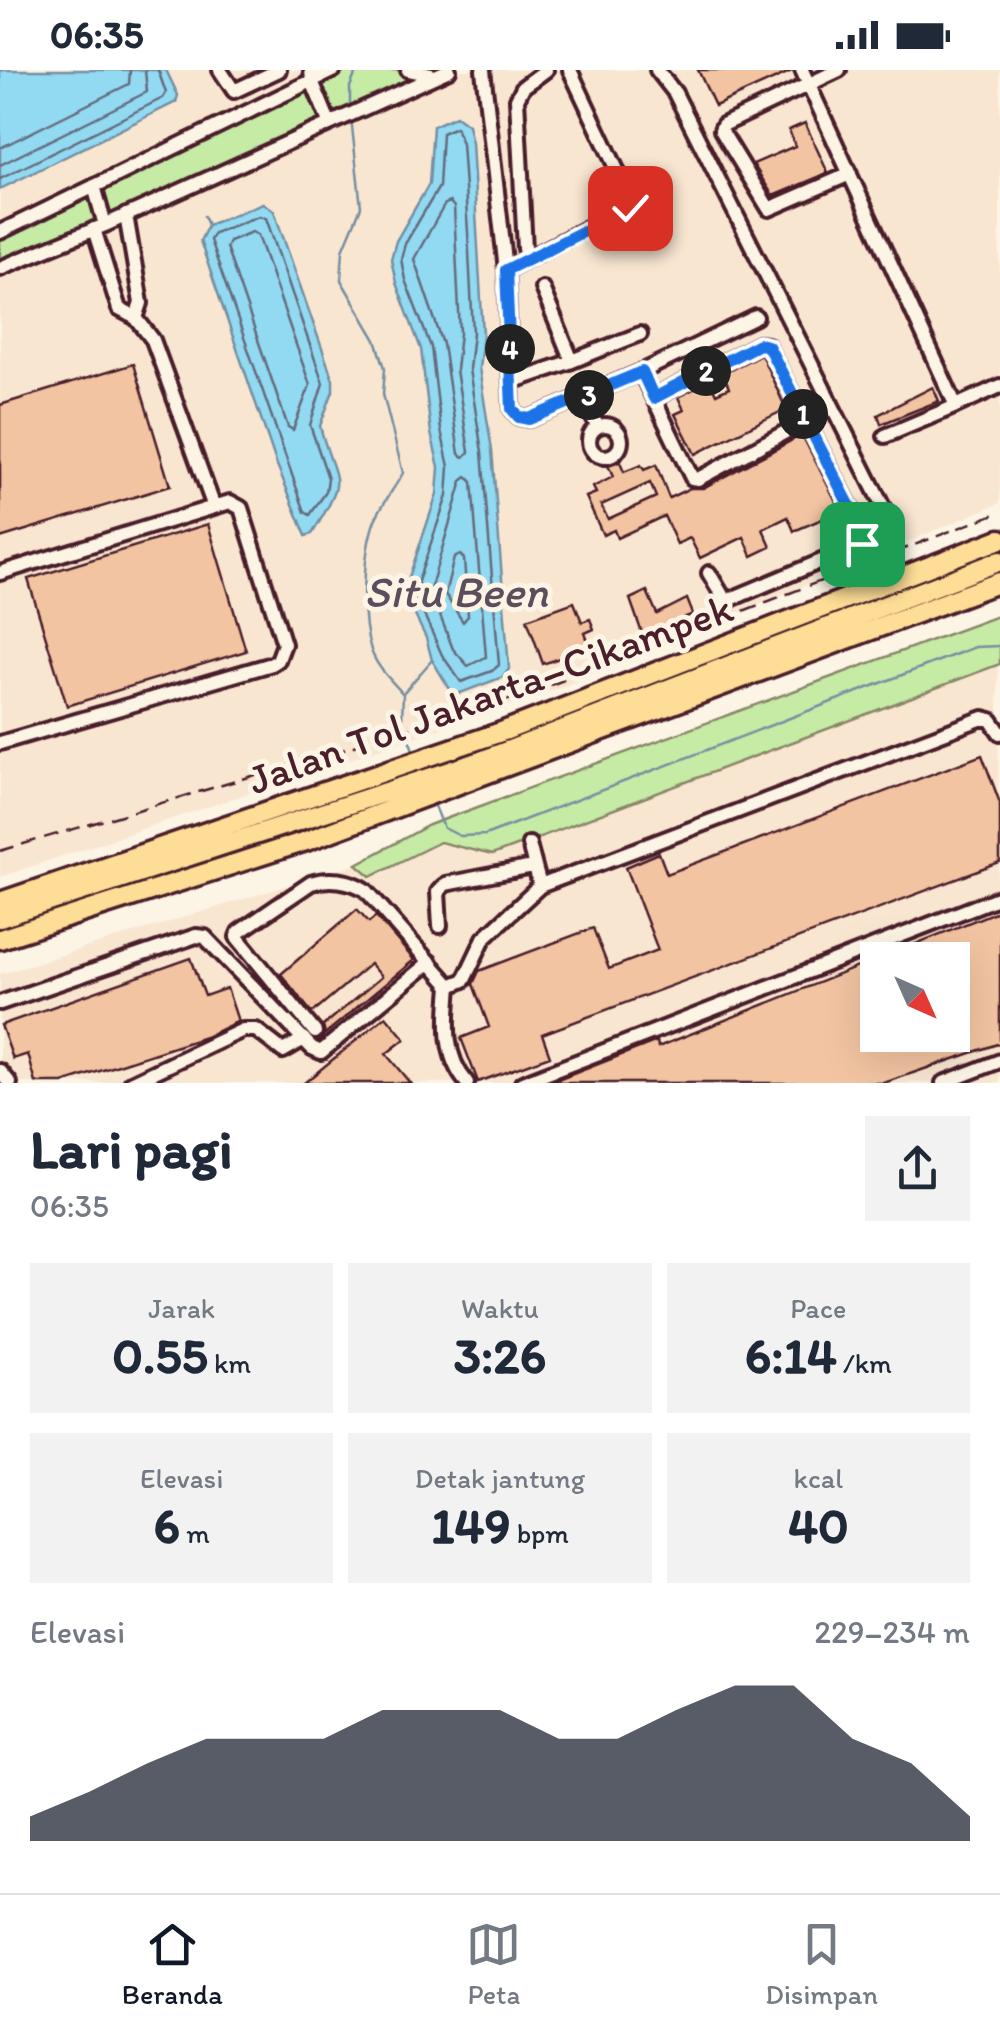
<!DOCTYPE html>
<html lang="id">
<head>
<meta charset="utf-8">
<style>
  body { margin:0; font-family:Itim,sans-serif; background:#f2f2f3; color:#1f2937; height:100vh; display:flex; flex-direction:column; font-size:38px; white-space:nowrap }
  * { box-sizing:border-box; margin:0 }
  p { font-size:32px; color:#747a83 }
  .icon { flex:none; width:55px; height:55px; fill:none; stroke:currentColor; stroke-width:2; stroke-linecap:round; stroke-linejoin:round }
  .map { position:relative; height:1013px; overflow:hidden }
  .panel { display:flex; flex-direction:column; background:#fff; flex:1 }
  .panel>* { flex:none }
  .needle { width:65px; rotate:135deg }
  .controls { position:absolute; left:860px; top:872px; display:grid; gap:20px }
  .controls a { display:grid; place-items:center; width:110px; height:110px; border-radius:0px; background:#fff; box-shadow:0 10px 40px #0002; font-size:50px }
  .pin { position:absolute; display:grid; place-items:center; width:85px; height:85px; color:#fff; margin:-42px; border-radius:20px; box-shadow:0 5px 15px #0006 }
  .km { position:absolute; width:50px; height:50px; margin:-25px; border-radius:50%; background:#222; color:#fff; font-size:28px; line-height:50px; text-align:center }
  .round { display:grid; place-items:center; flex:none; width:105px; height:105px; border-radius:0px; background:#f2f2f3 }
  .overview { display:flex; align-items:center; justify-content:space-between; height:170px; padding:0 30px }
  h1 { font-size:55px; font-weight:700; line-height:75px }
  .stats { display:grid; grid-template-columns:repeat(3,1fr); gap:15px; height:170px; padding:10px 30px }
  .stats div { display:grid; align-content:center; border-radius:0px; background:#f2f2f3; text-align:center }
  .stats b { font-size:50px; font-weight:700 }
  .stats small { font-size:28px; font-weight:400 }
  .stats p { font-size:28px }
  .chart { height:280px; padding:20px 30px }
  .chart p { display:flex; justify-content:space-between }
  .chart svg { width:100%; height:180px; margin-top:10px; fill:#111827; opacity:.7 }
  .status { display:flex; justify-content:space-between; align-items:center; height:70px; padding:0 50px; background:#fff; direction:ltr }
  .status svg { height:28px; fill:currentColor }
  .menu { display:flex; justify-content:space-around; align-items:center; height:140px; border-top:2px solid #e0e1e3; background:#fff; font-size:28px; color:#747a83 }
  .menu a { display:grid; justify-items:center; gap:5px }
  .menu .on { color:#111827 }
  .map>svg:first-child { display:block }
  .built { fill:#f9e6d1; fill-rule:evenodd }
  .green { fill:#c5eba5; stroke:#888568; stroke-width:2.5 }
  .water { fill:#91daf2; stroke:#758fa2; stroke-width:2.5 }
  .lines { fill:none; stroke-linecap:round; stroke-linejoin:round }
  .shore { stroke:#666a7b; stroke-width:2.5 }
  .stream { stroke:#758fa2; stroke-width:2.5 }
  .building { fill:#f2c4a2; stroke:#4a1f2b; stroke-width:2.5; fill-rule:evenodd }
  .minor-casing { stroke:#4a1f2b; stroke-width:20 }
  .highway-casing { stroke:#4a1f2b; stroke-width:25 }
  .minor { stroke:#fcf5e5; stroke-width:12 }
  .highway { stroke:#fedd96; stroke-width:18 }
  .rail { stroke:#4a1f2b; stroke-width:2.5; stroke-dasharray:15 8; stroke-linecap:butt }
  .route-casing { stroke:#fff; stroke-width:20 }
  .route { stroke:#1a73e8; stroke-width:12 }
  .labels { text-anchor:middle; stroke-width:10; stroke-linejoin:round; paint-order:stroke }
  .street-label { font-size:42px; fill:#4a1f2b; stroke:#fcf5e5 }
  .water-label { font-size:45px; font-style:italic; fill:#5c4e5d; stroke:#fcf5e5 }
</style>
</head>
<body>
<div class="status"><b>06:35</b><svg viewBox="0 0 49 12"><path d="M0 12V9h3v3zM5 12V6h3v6zM10 12V3h3v9zM15 12V0h3v12zM26 1h20v11H26zM47 4h2v5h-2z"/></svg></div>
<div class="map">
<svg width="1000" height="1013" viewBox="0 0 1000 1013">
  <rect width="100%" height="100%" fill="#fcf5e5"/>
  <filter id="ink" filterUnits="userSpaceOnUse"><feTurbulence type="fractalNoise" baseFrequency=".01" numOctaves="2"/><feDisplacementMap in="SourceGraphic" scale="20" xChannelSelector="R" yChannelSelector="G"/><feConvolveMatrix kernelMatrix="1 2 1 2 8 2 1 2 1" color-interpolation-filters="sRGB"/></filter>
  <g filter="url(#ink)">
    <path class="built" d="M0,0h1000v433l-440,185 -560,189z
      M998,592l2,421h-1000v-109l357,-110 15,12 68,-34 52,13zM878,890h74v75h-74z"/>
    <path class="green" d="M334,0h115l-449,198v-36z
      M1000,545v49l-508,191 -52,-13 -69,34 -14,-12 72,-39z"/>
    <path class="water" d="M0,0h166l12,25 -2,7 -176,87z
      M456,46l12,9 4,18 11,191 -4,34 13,82 17,219 -6,8 -45,17 -7,-3 -19,-31 -6,-22 -18,-37v-21l29,-86 2,-27 -8,-34 -10,-84 -25,-66 -5,-24 5,-18 33,-57 4,-58z
      M263,133l11,8 59,169v11l-13,35c16,62 30,47 -8,108l-6,2 -29,-71 -77,-224 8,-16z"/>
    <g class="lines">
      <path class="shore" d="M456,57l6,17 6,88 5,101 -4,36 13,83 17,213 -7,6 -31,11 -19,-27 -25,-56 1,-18 29,-85 2,-29 -8,-37 -10,-83 -26,-67 -4,-21 4,-15 34,-57 3,-54z
        M0,78l129,-64 1,-14
        M0,95l147,-73 -2,-22
        M0,109l163,-81 3,-5 -8,-23
        M450,132l4,5 6,126 -4,37 13,82 -5,5 -5,-3 -16,-110 -29,-85 31,-55z
        M259,146l7,2 57,165 -13,42 18,53 -2,14 -16,23 -5,-3 -95,-272 4,-7z
        M252,162l6,3 52,150 -17,45 -5,-3 -62,-180 3,-6z
        M467,407l5,5 14,175 -18,9 -15,-17 -23,-59 32,-109z
        M460,485l4,4 4,57 -5,6 -18,-28 9,-36z"/>
      <path class="stream" d="M350,40v-23l7,-17
        M351,48l10,89 -18,43 -2,30 35,60 9,28 -2,26 20,79c-9,16 -21,31 -28,47 -12,32 -15,97 -4,130 6,18 20,30 32,44l-1,27 13,34
        M204,146l4,9
        M404,622l28,-32
        M434,734l10,24 16,8 25,-1 490,-188 25,-1"/>
    </g>
    <path class="building" d="M698,0h94v1l-77,35z
      M805,53l23,50 -55,23 -20,-32 42,-18 -6,-16z
      M761,284l25,55 -91,45 -20,-40 9,-4 -6,-13 32,-16 6,13 13,-6 -6,-14z
      M133,294l37,122 -170,52v-133z
      M933,317l6,14 -58,23 -3,-9z
      M802,365l39,76 -47,20 -6,-14 -25,12 8,18 -19,9 -8,-19 -44,21 -10,-20 -13,6 -13,-28 -47,22 -3,-8 -11,5 -17,-38 10,-4 -3,-6 20,-10 -7,-16 11,-5 7,16 17,-7 3,5 12,-5 13,33 21,-10h13zM650,413l6,14 -48,22 -7,-14z
      M208,454l38,127 -179,55 -39,-127z
      M647,521l10,23 30,-15 6,15 -50,22 -13,-37z
      M574,532l8,20 8,-3 4,10 -9,4 5,14 -47,17 -16,-45z
      M982,685l18,48v60l-458,171 8,22 -72,26 -17,-44 28,-11 -16,-43 6,-13 114,-43 16,41 49,-19 -32,-83 33,-14 8,21z
      M357,839l12,13 7,-6 38,44 -89,74 -2,-8 58,-49 -11,-13 -58,49 -31,-39z
      M1000,840v133l-116,40h-334l107,-42 1,6zM878,890h74v75h-74z
      M191,888l14,38 22,-8 11,33 -33,16 -142,46h-27l-8,-29 -15,5 -12,-34z
      M386,946l19,23 -19,15 24,29h-106z"/>
    <g class="lines">
      <defs>
        <path id="minor" d="M220,0l14,21 45,-21
          M311,0l1,11 17,41
          M408,0l24,5
          M483,0l23,200 6,139 7,8 10,2 112,-47 115,-55
          M657,0l18,23 218,434
          M802,0l154,336 44,-20
          M839,0l-116,55 -2,5 48,79 81,-35
          M94,116l11,39
          M94,159l25,80 17,9 5,-15 -15,-88
          M0,162l334,-162
          M525,179l-8,-150 6,-12 23,-17
          M0,198l105,-43 344,-155
          M506,200l127,-66 -63,-134
          M572,291l68,-27
          M641,302l51,106 6,1 108,-58
          M511,312l61,-21 -30,-73
          M583,327l14,29
          M654,328l105,-54 8,1 96,187 -1,12 -131,55 -6,1 -16,-27
          M589 371a16 16 0 1 1 32 0a16 16 0 1 1-32 0Z
          M885,366l71,-30
          M0,503l214,-66
          M0,673l272,-79 6,-4 6,-16 -43,-136 -11,-6 -16,5 -61,-167 -17,-22
          M529,774l11,42
          M440,856l-2,-34 7,-8 88,-17
          M450,916l14,-6 20,-42 56,-52 443,-168 8,2 9,13
          M0,933l196,-67 9,1 107,111 9,4 109,-90
          M315,962l-78,-95 2,-5 72,-49c17,-6 40,-3 55,7l84,96c-3,35 -7,69 17,97
          M0,1001l10,12
          M131,1013l112,-53h13l27,21 21,-12
          M522,1013l478,-186
          M943,1013l57,-22"/>
        <path id="highway" d="M0,832l504,-171 496,-192
          M0,848l481,-157 519,-200
          M0,869l306,-98 694,-259"/>
      </defs>
      <use href="#minor" class="minor-casing"/>
      <use href="#highway" class="highway-casing"/>
      <use href="#minor" class="minor"/>
      <use href="#highway" class="highway"/>
      <path class="rail" d="M0,781l525,-156 475,-183"/>
    </g>
  </g>
  <g class="lines" filter="url(#ink)">
    <defs>
      <path id="route" d="M630,138l-124,62 6,139 7,8 10,2 113,-47 12,26 105,-54 9,2 95,186 -1,12"/>
    </defs>
    <use href="#route" class="route-casing"/>
    <use href="#route" class="route"/>
  </g>
  <g class="labels">
    <g class="street-label">
      <text transform="translate(490 623) rotate(-20)" y="15">Jalan Tol Jakarta–Cikampek</text>
    </g>
    <g class="water-label">
      <text x="456" y="537">Situ Been</text>
    </g>
  </g>
</svg>
<div class="controls">
<a><svg class="needle" viewBox="-14 -14 28 28"><path d="M0-13l5 13h-10z" fill="#e53935"/><path d="M0 13l5-13h-10z" fill="#747a83"/></svg></a>
</div>
<div class="pin" style="left:862px;top:474px;background:#1e9e55"><svg class="icon" aria-label="arrive" viewBox="0 0 24 24"><path d="M6 21V4h12l-3 4 3 4H6"/></svg></div>
<div class="pin" style="left:630px;top:138px;background:#d93025"><svg class="icon" aria-label="check" viewBox="0 0 24 24"><path d="M5 12l5 5 9-10"/></svg></div>
<b class="km" style="left:803px;top:344px">1</b>
<b class="km" style="left:706px;top:301px">2</b>
<b class="km" style="left:589px;top:325px">3</b>
<b class="km" style="left:510px;top:279px">4</b>
</div>
<section class="panel">
<div class="overview"><div><h1>Lari pagi</h1><p>06:35</p></div><a class="round"><svg class="icon" aria-label="share" viewBox="0 0 24 24"><path d="M12 15V3M7 8l5-5 5 5M5 13v7h14v-7"/></svg></a></div>
<div class="stats">
<div><p>Jarak</p><b>0.55<small> km</small></b></div>
<div><p>Waktu</p><b>3:26</b></div>
<div><p>Pace</p><b>6:14<small> /km</small></b></div>
</div>
<div class="stats">
<div><p>Elevasi</p><b>6<small> m</small></b></div>
<div><p>Detak jantung</p><b>149<small> bpm</small></b></div>
<div><p>kcal</p><b>40</b></div>
</div>
<div class="chart"><p><span>Elevasi</span>229–234 m</p>
<svg viewBox="0 0 160 44" preserveAspectRatio="none"><path d="M0 44V38L10 32L20 25L30 19L40 19L50 19L60 12L70 12L80 12L90 19L100 19L110 12L120 6L130 6L140 19L150 25L160 38V44z"/></svg>
</div>
</section>
<nav class="menu">
<a class="on"><svg class="icon" aria-label="home" viewBox="0 0 24 24"><path d="M3 11l9-7 9 7M6 9v11h12V9"/></svg>Beranda</a>
<a><svg class="icon" aria-label="map" viewBox="0 0 24 24"><path d="M3 6l6-2 6 2 6-2v14l-6 2-6-2-6 2zM9 4v14M15 6v14"/></svg>Peta</a>
<a><svg class="icon" aria-label="saved" viewBox="0 0 24 24"><path d="M7 4h10v16l-5-4-5 4z"/></svg>Disimpan</a>
</nav>
</body>
</html>
